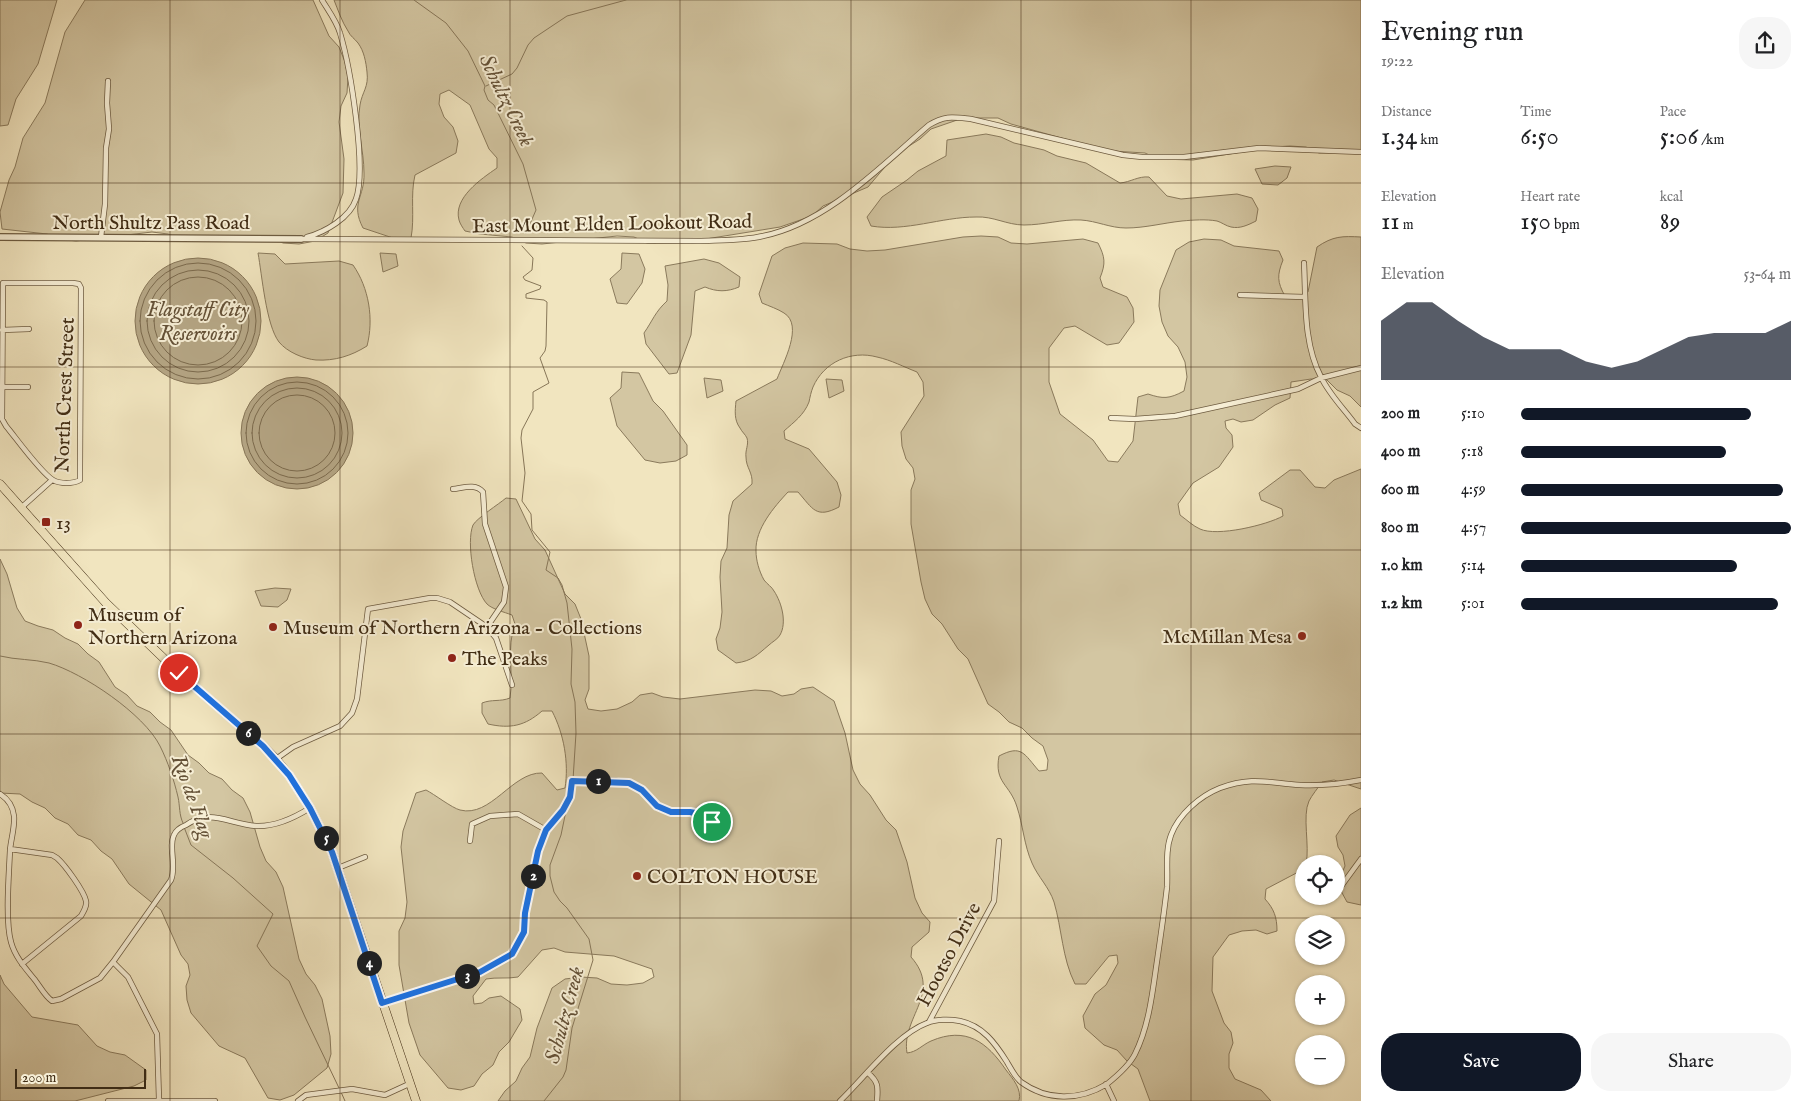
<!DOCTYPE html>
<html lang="en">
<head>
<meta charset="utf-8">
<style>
  body { margin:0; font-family:"IM FELL English",serif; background:#f6f6f6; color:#202124; height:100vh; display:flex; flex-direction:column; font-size:19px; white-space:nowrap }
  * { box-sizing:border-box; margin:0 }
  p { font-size:16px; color:#757577 }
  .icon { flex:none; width:28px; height:28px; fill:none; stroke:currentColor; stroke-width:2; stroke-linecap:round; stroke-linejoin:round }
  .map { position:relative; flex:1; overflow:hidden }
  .details { display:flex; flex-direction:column; background:#fff; width:450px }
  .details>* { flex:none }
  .fabs { position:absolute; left:1295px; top:855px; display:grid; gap:10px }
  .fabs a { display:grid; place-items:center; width:50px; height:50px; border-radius:50%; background:#fff; box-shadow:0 1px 4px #0004; font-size:25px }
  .scale { position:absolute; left:15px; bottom:12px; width:131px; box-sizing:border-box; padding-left:5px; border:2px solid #412d15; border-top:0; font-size:14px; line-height:18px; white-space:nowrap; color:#412d15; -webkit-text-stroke:4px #f6eed5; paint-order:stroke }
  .pin { position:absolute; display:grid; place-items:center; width:42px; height:42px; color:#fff; margin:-21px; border:2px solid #fff; border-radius:50%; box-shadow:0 1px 5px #0007 }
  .km { position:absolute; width:25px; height:25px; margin:-12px; border-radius:50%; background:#222; color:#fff; font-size:14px; line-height:25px; text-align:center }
  .round { display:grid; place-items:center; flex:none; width:52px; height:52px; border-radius:20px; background:#f6f6f6 }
  .head { display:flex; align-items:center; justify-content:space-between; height:85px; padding:0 20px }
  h1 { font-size:28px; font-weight:600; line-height:38px }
  .stats { display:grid; grid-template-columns:repeat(3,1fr); gap:8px; height:85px; padding:5px 20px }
  .stats div { display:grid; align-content:center }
  .stats b { font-size:25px; font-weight:600 }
  .stats small { font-size:14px; font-weight:400 }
  .stats p { font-size:14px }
  .chart { height:140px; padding:10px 20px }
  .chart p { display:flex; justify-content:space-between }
  .chart svg { width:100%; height:90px; margin-top:5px; fill:#111827; opacity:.7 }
  .button { display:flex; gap:10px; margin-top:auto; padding:10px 20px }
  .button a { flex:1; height:58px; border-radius:20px; background:#111827; color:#fff; font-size:20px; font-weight:600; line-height:58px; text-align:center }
  .button a+a { background:#f6f6f6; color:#202124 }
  ul { padding:0 20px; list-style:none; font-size:16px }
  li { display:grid; grid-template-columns:80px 60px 1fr; align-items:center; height:38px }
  li i { height:12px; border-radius:6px; background:#111827 }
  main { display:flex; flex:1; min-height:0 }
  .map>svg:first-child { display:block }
  .green { fill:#d3c6a2; stroke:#8a7a5c }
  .water { fill:#b5a685; stroke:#877658 }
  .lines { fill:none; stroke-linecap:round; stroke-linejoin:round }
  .shore { stroke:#7b6a4d; stroke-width:1 }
  .stream { stroke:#877658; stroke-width:1 }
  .minor-casing { stroke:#6d5b40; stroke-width:6 }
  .tertiary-casing { stroke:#6d5b40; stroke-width:8 }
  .primary-casing { stroke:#412d15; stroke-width:9 }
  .minor { stroke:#f6eed5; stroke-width:4.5 }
  .tertiary { stroke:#f6eed5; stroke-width:5.5 }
  .primary { stroke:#f1e5bf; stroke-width:8 }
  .route-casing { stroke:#fff; stroke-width:10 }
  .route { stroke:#1a73e8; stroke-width:6 }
  .grid { fill:none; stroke:#412d15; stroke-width:1; stroke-opacity:0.55 }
  .poi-dot { fill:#8f2418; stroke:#f6eed5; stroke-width:2 }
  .labels { text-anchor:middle; stroke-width:4; stroke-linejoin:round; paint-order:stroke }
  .street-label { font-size:20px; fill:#412d15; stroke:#f6eed5 }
  .poi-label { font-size:20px; fill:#412d15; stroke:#f6eed5; text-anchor:start }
  .water-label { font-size:21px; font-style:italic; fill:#645137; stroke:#f6eed5 }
</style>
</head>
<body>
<main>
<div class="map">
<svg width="1361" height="1101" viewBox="0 0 1361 1101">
  <rect width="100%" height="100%" fill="#f1e5bf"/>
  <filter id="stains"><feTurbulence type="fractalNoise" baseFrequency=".004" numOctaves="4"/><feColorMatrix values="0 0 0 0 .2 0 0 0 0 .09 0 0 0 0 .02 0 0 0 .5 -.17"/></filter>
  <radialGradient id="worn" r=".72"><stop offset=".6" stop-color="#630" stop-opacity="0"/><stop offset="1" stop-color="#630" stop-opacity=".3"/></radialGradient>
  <path class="green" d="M0,0h57l-19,64 -22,35 -8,26 -8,1z
    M85,0h228l16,36 10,11 6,15 3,15 -1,16 -6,13 -2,16 5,37 -1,34 -15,40 -13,8 -16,3 -16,-1 -13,-6 -17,-1 -55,5 -17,-2 -13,-5 -16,-2 -76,9 -16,-2 -13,-5 -45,-5 -2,-17 9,-32 6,-13 8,-29 22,-35 20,-71z
    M334,0h1027v152l-42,1 -13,-6 -16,-1 -18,1 -79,13 -35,-1 -13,-6 -49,-3 -13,-6 -72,-20 -13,-6h-35l-32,11 -11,10 -25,16 -27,32 -45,19 -11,10 -32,11 -99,16h-34l-13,-6 -17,-1 -75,8 -16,-1 -14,-6 -32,-3 -15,-3c-2,-3 -5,-7 -6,-11 -6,-22 22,-41 38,-52v-10l-8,-9 -19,-44 -21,-15 -9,4 -1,10 5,13 9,10 5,14 -2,12 -41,22c-5,21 0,42 -4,63l-9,3 -39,-13c-13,-25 2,-31 1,-55 0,-23 -8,-46 -4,-68 2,-13 9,-18 7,-33 -1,-10 -3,-21 -9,-29 -3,-4 -8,-7 -10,-12 -6,-9 -10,-21 -14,-31z
    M986,134l15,3 13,6 30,7 13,6 29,7 34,20c11,-1 18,-7 29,-6l18,19 14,3 56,-5 15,4 6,11 -2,12c-8,4 -16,8 -25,6 -5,-1 -10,-5 -14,-6 -11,-2 -24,-1 -35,0 -19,2 -37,7 -56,7 -16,0 -29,-7 -45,-8 -19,-1 -37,5 -57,5 -17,0 -31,-9 -48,-8 -35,0 -70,15 -105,9l-4,-9 15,-20 25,-17 11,-9 28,-15 1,-16z
    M1275,166l16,1 -4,11 -9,7 -16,-1 -7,-15z
    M981,236l17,1 13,6 16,1 56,-5 15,4c7,14 8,20 2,35l3,9 24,10 6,11 1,14 -15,21 -12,2 -32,-19 -11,2 -15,20v34l11,32 33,26 15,21 10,1 15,-21 5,-44 10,-3c15,5 21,5 36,-3l3,-14 -2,-15 -7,-15 -10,-11 -6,-14 -3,-16 1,-16 16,-40 13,-8 15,-3 17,1 13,6 45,5 4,9c-6,15 -6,22 2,36l12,2 11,-6 9,-45c16,-11 25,-11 44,-10v170l-11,-11 -13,-6 -10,-10 -16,-1 -20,3 -1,16 -15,7 -22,15 -12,2 -8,-3 -8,2 1,7 6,7 1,12 -14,20 -26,16 -15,21 2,11c7,5 13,11 20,14 17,8 67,-4 83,-13l-1,-7 -21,-9 -2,-7 31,-23h10l15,17 10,1 9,-8 27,-11v320l-27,-9 -12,2c-4,6 -10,13 -13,19 -7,15 1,45 -3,63h-2v5l-38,20 -1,10c9,10 12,18 12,32l-10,3 -11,-4 -14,1 -13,4 -16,22 -1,34 12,32 7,9 2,11 -4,11v14l6,11 26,11 10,11h-121l-12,-32 -11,-8 -10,-11 -13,-5 -19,-17 -2,-12 12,-22 11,-9 12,-22 -1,-8 -8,1 -23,28h-11c-13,-26 -13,-55 -21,-82 -5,-15 -16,-25 -22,-39 -8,-18 -9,-38 -15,-56 -7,-23 -23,-24 -18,-51 23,-12 25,-2 40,15l8,-1 1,-10 -5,-14 -11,-8 -10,-10 -13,-6 -10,-10 -11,-8 -20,-45 -10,-10 -16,-25 -10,-10 -7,-15 -4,-17 -10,-58v-34l4,-11 -2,-11 -7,-9 -4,-13 -1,-14 23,-36 -1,-14 -6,-10c-13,-5 -26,-12 -40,-15 -26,-7 -53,5 -64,30 -2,5 -3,10 -4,15 -5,13 -15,20 -25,29l1,8 24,10 28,33 4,13 -2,12c-23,12 -26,2 -41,-15h-10c-14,15 -33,37 -32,59 0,9 3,20 8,29 3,4 8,7 10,11 8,12 13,32 6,44 -2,4 -8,7 -11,10 -12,10 -17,16 -33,18l-18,-13 -2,-11 4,-11 2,-16 -2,-35 1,-16 6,-13 2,-33 4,-14 19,-17c1,-12 -6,-16 -6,-27 -1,-7 3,-12 1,-19 -2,-4 -5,-6 -7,-10 -6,-8 -5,-17 -4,-27l41,-22c6,-16 27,-54 7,-66 -6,-4 -15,-7 -22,-10l-3,-9 13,-38 13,-8 18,-5 34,1 13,5 17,2 18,-1 78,-13z
    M258,253l17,1 10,10 54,-3 14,4c16,23 21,54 14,81 -16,10 -32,15 -51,14 -12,-1 -29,-8 -37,-18 -13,-17 -17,-67 -21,-89z
    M380,253l16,1 2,12 -15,6z
    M622,253l17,1 6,15 -3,14 -15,21 -10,-1 -7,-24 11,-10z
    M704,259l15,4 21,14 -1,10c-12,5 -22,5 -34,0l-10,4 -4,44 -14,38 -8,1 -23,-30 -2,-11c9,-13 11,-21 23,-32l1,-16 -3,-19z
    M622,372l17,1 14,28 10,10 24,34v10l-11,6 -16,2 -15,-3 -28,-34 -7,-28 11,-10z
    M704,378l17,2 2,11 -16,7z
    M826,379l16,1 2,11 -15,7z
    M506,498l10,1 19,40 10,11 20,44 10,10 6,15 8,37v33l-4,11 3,9 13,2 16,-2 15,-7 8,-7 12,-2 11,4 17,2 75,-9 16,1 11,5 12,-2 7,-5 12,-2 21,14 11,32 8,37 7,14 10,11 16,25 10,10 11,32 8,36 7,15 8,9 -1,10 -17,15 -1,10c32,36 -10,60 -4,96 10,-1 15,-8 24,-12 35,-15 56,1 75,29 7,9 16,19 13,31h-521l7,-10 11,-10 6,-13 8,-11 7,-29 15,-40 13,-9 16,-2 16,1 14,6 16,1 16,-2 11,-6 -2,-8 -38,-13 -49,-4 -11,-4 -12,2 -24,27c-11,2 -21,0 -32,2l-13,17 1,8 8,-1 7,-5 12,-2 19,13 2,11 -13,22 -10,10 -6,13 -11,9 -8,12 -13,4 -13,-2 -28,-33 -11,-32 -10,-58v-34l6,-13 2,-16 -6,-55 2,-16 13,-38 10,-3c8,4 26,18 34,20 31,8 52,-38 82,-37l15,17 8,-2c4,-25 -1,-54 -13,-77h-10c-17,15 -32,18 -54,13l-6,-11v-10c10,-4 18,-1 28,-5 4,-25 -4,-50 5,-74l-3,-9c-8,-3 -20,-6 -25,-11 -13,-14 -21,-62 -14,-79 4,-7 26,-21 33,-27z
    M0,559l7,15 10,34 8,13 13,5 15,4 12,8 13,6 10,10 11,8 16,25 12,8 10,11 13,6 10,10 11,8 17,25 11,8 10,10 13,6 10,11 11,8 7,14 10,35 6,14 10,11 7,15 16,72 7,15 9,11 7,14 8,37 1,18 -4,14 -33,27 -14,5 -12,-2 -23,-40 -26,-12 -28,-33 -4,-13 -1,-14 4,-11 -2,-11 -7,-9 -20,-45 -32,-26 -17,-25 -11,-8 -10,-11 -13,-5 -10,-11 -13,-6 -10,-10 -13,-6 -12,-8 -20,-1z
    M275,588l16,1 -4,11 -9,7 -17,-1 -6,-15z
    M1361,808v97l-14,-3 -6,-11 -1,-14 5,-11 -2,-11 -5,-8 -2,-11 14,-21z
    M0,975l4,9 28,33 46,8 19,21 13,6 15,3 21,15v10l-12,6 -59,15h-75z"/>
  <path class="water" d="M135 321a63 63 0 1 1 126 0a63 63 0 1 1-126 0Z
    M241 433a56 56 0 1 1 112 0a56 56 0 1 1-112 0Z"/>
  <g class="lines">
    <path class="shore" d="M140 321a58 58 0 1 1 116 0a58 58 0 1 1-116 0Z
      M147 321a51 51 0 1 1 102 0a51 51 0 1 1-102 0Z
      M154 321a44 44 0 1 1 88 0a44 44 0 1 1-88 0Z
      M246 433a51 51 0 1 1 102 0a51 51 0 1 1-102 0Z
      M252 433a45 45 0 1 1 90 0a45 45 0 1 1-90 0Z
      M259 433a38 38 0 1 1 76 0a38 38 0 1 1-76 0Z"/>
    <path class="stream" d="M414,0l32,23 22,28 17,35 -1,4 4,10 6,5 29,59 13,46 -10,23
      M486,86l26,-12 5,-6 11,-23 6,-7 33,-22 59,-16
      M522,246l11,12 -1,12 -9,7 2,3 16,6 -1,3 -14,5v4l18,2 3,2 -1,44 -1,5 -5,7 9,25 -16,9v17l-11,21 -1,8 4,35 -3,28 9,13 1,16 18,22 -4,18 12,8 4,7 5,18 5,46 -1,35 4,18 1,31 -3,47
      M0,656c16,4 33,3 49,7 34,10 95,51 111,83 8,16 14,34 18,51 2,9 1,18 5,26
      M184,827l7,18 42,33 40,36 -16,32 14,20 18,15 16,36 34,71
      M341,1092l4,9
      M544,1101l19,-24 3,-7 6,-42 21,-68 -4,-21 -22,-31 -7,-7 -6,-9 -4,-16v-11l11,-30 6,-29"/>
    <defs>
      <path id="minor" d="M101,237l4,-33 1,-56 3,-19 -2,-26 1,-22
        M307,237c18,-5 43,-19 49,-38 11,-31 -6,-133 -16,-166 -3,-11 -12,-23 -18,-33
        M301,239l397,2c21,-1 44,0 65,-5 64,-13 118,-70 166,-111 16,-10 24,-8 42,-6l152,36 19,2h42l75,-9 102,4
        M1304,263c2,37 -1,80 17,114 8,17 23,32 34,47l6,4
        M3,283h70l6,1 2,4 -1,179v13c-7,4 -20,4 -27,0 -12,-7 -37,-42 -47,-54l-4,-7z
        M1240,295l65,2
        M2,330l27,-1
        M2,387h26
        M1111,418l24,1 40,-3 123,-27 23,-11 40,-10
        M453,489c10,-1 22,-6 30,3l2,32 21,63 -2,15 -17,25
        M22,507l30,-27
        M276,759l17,-12 47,-21 12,-13 5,-14 11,-90 62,-11h7l13,4 37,25 9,11 16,47
        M0,794c8,5 13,13 14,22 1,11 -3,23 -4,34 -1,24 -5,70 1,92 4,15 15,27 24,38 6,8 10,16 17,21l9,-2 39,-21 13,-16 58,-82c6,-15 -3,-33 3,-45 2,-5 7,-8 12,-10 25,-17 43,-1 70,1 20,1 38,-8 54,-18
        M470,841l2,-17 18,-8 28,-2 28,16
        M10,849l42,6 5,3c8,7 27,33 29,43 1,5 -2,10 -5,15l-59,48
        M338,868l27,-11
        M1342,885l19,-26
        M113,962l15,15 29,57 2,66
        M382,1003l98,-31 32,-18 12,-22 1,-19 13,-62 8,-21 17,-20 7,-13 2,-16c21,0 53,-5 71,9 6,5 9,14 16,17 13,7 27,4 41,7l-2,6 3,6 4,1 6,-3 2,-4 -3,-6 -5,-2 -5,2
        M929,1022l65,-121 5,-60
        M868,1073c11,9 10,15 9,28
        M1106,1084l8,17
        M108,1101h107
        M298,1101l8,-6 46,-6 33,6 24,-11
        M840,1101c24,-23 57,-67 87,-78 9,-4 23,-4 33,-2 23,5 35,22 47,41 4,7 8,15 14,20 26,19 58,19 86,2 10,-8 22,-18 28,-30 13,-26 17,-57 21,-86 4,-27 8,-54 11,-81 1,-17 -2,-36 4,-52 8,-21 29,-39 49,-47 32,-12 49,-5 80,-3 21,1 41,-1 61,-5"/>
      <path id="tertiary" d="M0,237l301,2"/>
      <path id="primary" d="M0,484l106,119 73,70 84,73 13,13 13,16 21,33 22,44 84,249"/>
    </defs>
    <use href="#minor" class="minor-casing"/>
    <use href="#tertiary" class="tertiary-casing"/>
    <use href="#primary" class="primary-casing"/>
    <use href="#minor" class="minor"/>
    <use href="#tertiary" class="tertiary"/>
    <use href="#primary" class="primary"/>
  </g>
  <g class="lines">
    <defs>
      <path id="route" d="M179,673l84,73 26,29 21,33 22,44 50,151 98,-31 32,-18 12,-22 1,-19 13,-62 8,-21 17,-20 7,-13 2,-16 57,2 13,7 15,16 14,6h19l10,2 7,-2 5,4v6"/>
    </defs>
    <use href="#route" class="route-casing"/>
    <use href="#route" class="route"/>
  </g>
  <path class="grid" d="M170,0v1101M340,0v1101M510,0v1101M680,0v1101M851,0v1101M1021,0v1101M1191,0v1101M0,183h1361M0,367h1361M0,550h1361M0,734h1361M0,918h1361"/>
  <g class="poi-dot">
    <rect x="41" y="517" width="10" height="10" rx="2.5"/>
    <circle cx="78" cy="625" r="5"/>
    <circle cx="273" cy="627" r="5"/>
    <circle cx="1302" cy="636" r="5"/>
    <circle cx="452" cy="658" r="5"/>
    <circle cx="637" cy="876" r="5"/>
  </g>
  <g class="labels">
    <g class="street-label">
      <text x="151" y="229">North Shultz Pass Road</text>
      <text transform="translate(612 223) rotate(-1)" y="7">East Mount Elden Lookout Road</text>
      <text transform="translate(64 395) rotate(-88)" y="7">North Crest Street</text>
      <text transform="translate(948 954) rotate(-62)" y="7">Hootso Drive</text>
    </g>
    <g class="poi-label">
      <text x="56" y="529">13</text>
      <text x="88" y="621">Museum of<tspan x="88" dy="23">Northern Arizona</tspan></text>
      <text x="283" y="634">Museum of Northern Arizona - Collections</text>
      <text x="1292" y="643" text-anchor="end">McMillan Mesa</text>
      <text x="462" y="665">The Peaks</text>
      <text x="647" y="883">COLTON HOUSE</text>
    </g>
    <g class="water-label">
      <text transform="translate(507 100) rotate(64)" y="7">Schultz Creek</text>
      <text x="198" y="316">Flagstaff City<tspan x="198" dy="24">Reservoirs</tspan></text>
      <text transform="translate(193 796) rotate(70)" y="7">Rio de Flag</text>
      <text transform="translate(564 1015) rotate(-75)" y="7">Schultz Creek</text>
    </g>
  </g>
  <rect width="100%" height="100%" filter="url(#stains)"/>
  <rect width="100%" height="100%" fill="url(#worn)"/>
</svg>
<div class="fabs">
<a><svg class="icon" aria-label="locate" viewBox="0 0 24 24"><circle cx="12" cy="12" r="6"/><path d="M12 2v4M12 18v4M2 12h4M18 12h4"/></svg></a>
<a><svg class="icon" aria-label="layers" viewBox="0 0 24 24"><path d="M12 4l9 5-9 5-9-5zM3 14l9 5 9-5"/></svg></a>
<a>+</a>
<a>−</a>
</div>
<div class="scale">200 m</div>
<div class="pin" style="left:712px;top:822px;background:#1e9e55"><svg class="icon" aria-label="arrive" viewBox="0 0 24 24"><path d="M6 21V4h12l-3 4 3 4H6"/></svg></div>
<div class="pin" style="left:179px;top:673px;background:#d93025"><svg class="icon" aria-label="check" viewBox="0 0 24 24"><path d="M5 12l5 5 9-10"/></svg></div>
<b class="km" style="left:598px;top:781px">1</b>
<b class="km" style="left:533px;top:876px">2</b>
<b class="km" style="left:467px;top:976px">3</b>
<b class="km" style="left:369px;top:963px">4</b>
<b class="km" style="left:326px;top:838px">5</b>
<b class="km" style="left:248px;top:733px">6</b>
</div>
<section class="details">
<div class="head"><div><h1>Evening run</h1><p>19:22</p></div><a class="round"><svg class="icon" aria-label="share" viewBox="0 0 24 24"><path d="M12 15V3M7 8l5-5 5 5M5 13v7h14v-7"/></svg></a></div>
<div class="stats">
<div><p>Distance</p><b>1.34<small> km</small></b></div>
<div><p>Time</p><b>6:50</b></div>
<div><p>Pace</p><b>5:06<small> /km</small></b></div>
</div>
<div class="stats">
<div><p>Elevation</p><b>11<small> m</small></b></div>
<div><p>Heart rate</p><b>150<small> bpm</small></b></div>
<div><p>kcal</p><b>89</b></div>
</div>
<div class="chart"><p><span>Elevation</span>53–64 m</p>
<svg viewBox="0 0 160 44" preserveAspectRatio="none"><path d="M0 44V15L10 6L20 6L30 15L40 23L50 29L60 29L70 29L80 35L90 38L100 35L110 29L120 23L130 21L140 21L150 21L160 15V44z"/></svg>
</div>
<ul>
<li><b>200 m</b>5:10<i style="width:85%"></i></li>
<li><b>400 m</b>5:18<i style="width:76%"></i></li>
<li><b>600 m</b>4:59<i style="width:97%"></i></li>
<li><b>800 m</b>4:57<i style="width:100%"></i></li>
<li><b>1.0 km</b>5:14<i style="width:80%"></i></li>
<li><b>1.2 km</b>5:01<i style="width:95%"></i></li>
</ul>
<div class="button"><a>Save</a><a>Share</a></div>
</section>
</main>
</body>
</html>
